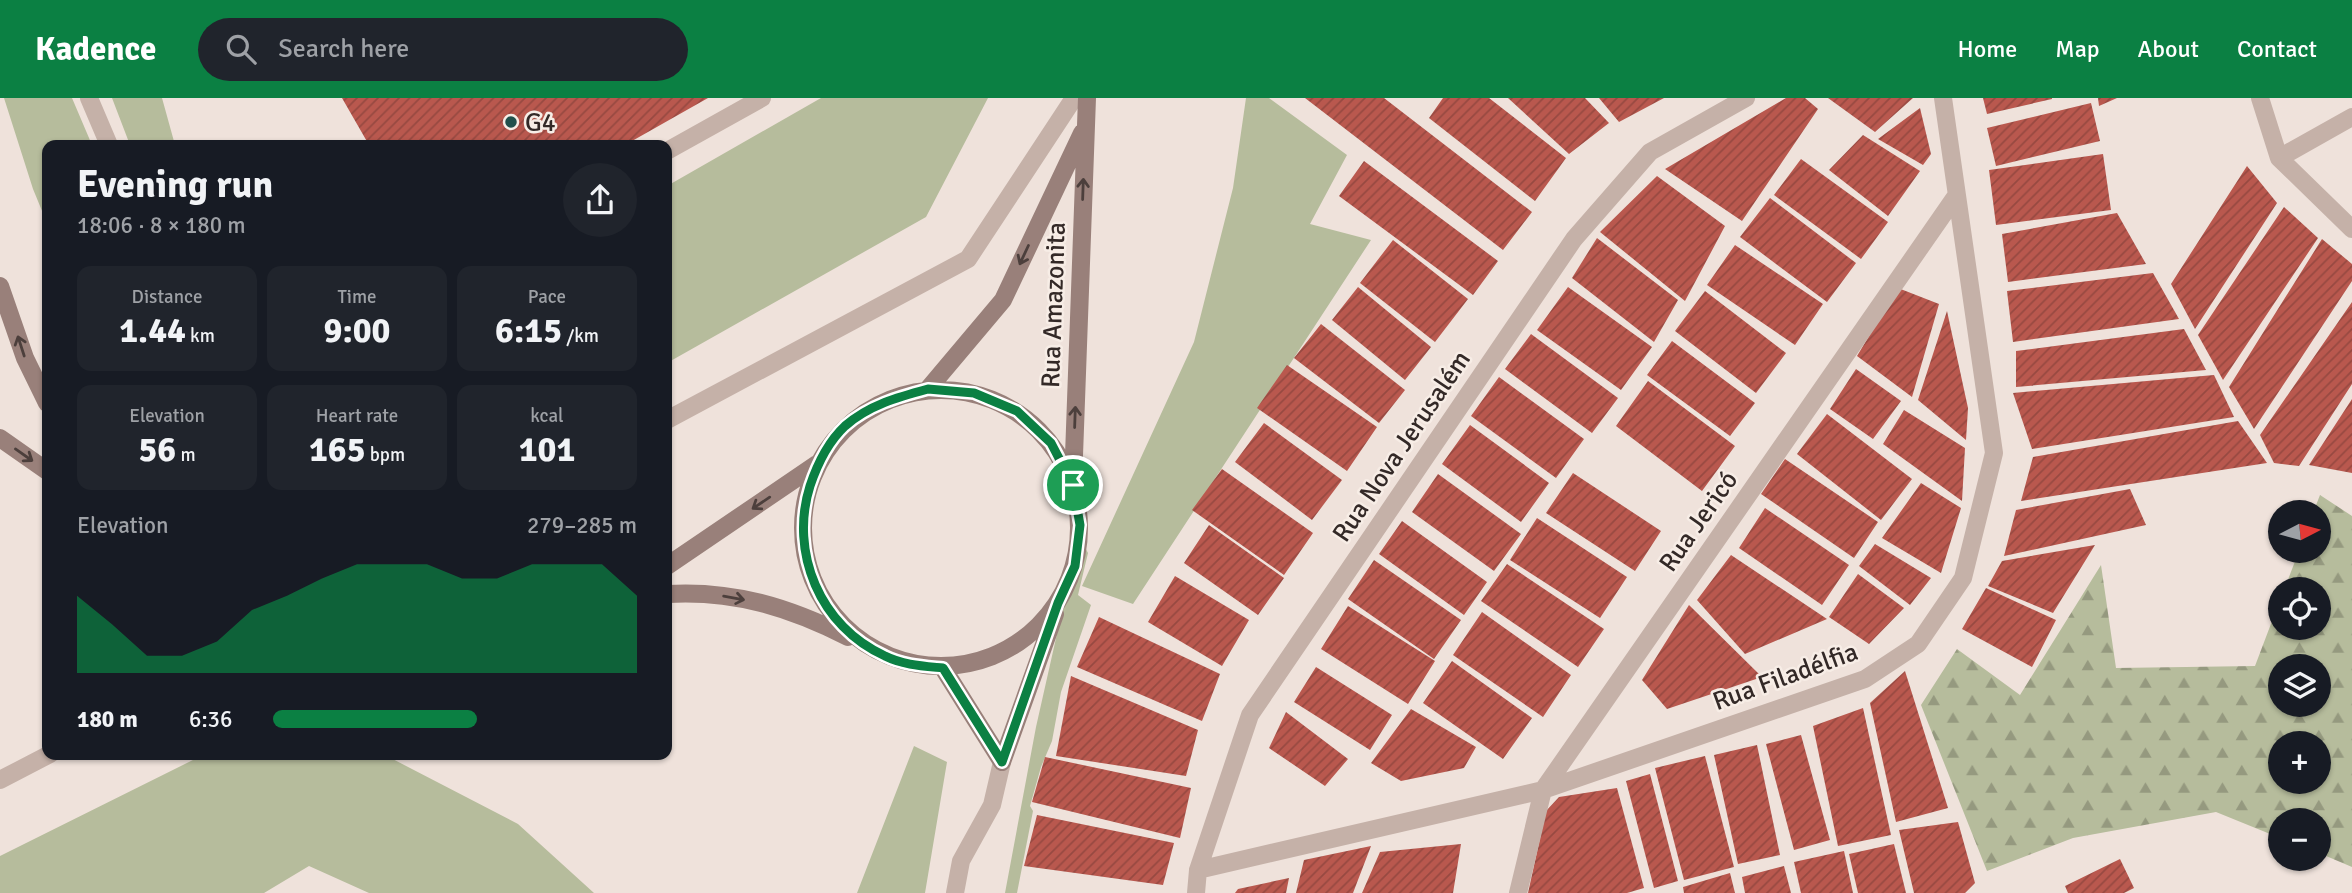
<!DOCTYPE html>
<html lang="en">
<head>
<meta charset="utf-8">
<style>
  body { margin:0; font-family:Signika,sans-serif; background:#20242c; color:#f1f3f6; height:100vh; display:flex; flex-direction:column; font-size:26px; white-space:nowrap }
  * { box-sizing:border-box; margin:0 }
  p { font-size:23px; color:#9ea1a6 }
  .icon { flex:none; width:38px; height:38px; fill:none; stroke:currentColor; stroke-width:2; stroke-linecap:round; stroke-linejoin:round }
  .map { position:relative; flex:1; overflow:hidden }
  .details { position:absolute; left:42px; top:42px; width:630px; height:620px; display:flex; flex-direction:column; background:#171b24; border-radius:14px; box-shadow:0 2px 5px #0004 }
  .details>* { flex:none }
  .needle { width:46px; rotate:84deg }
  .fabs { position:absolute; left:2268px; top:402px; display:grid; gap:14px }
  .fabs a { display:grid; place-items:center; width:63px; height:63px; border-radius:50%; background:#171b24; box-shadow:0 2px 5px #0004; font-size:35px }
  .pin { position:absolute; display:grid; place-items:center; width:60px; height:60px; color:#fff; margin:-30px; border:4px solid #fff; border-radius:50%; box-shadow:0 2px 7px #0007 }
  .round { display:grid; place-items:center; flex:none; width:74px; height:74px; border-radius:37px; background:#20242c }
  .overview { display:flex; align-items:center; justify-content:space-between; height:119px; padding:0 35px }
  h1 { font-size:38px; font-weight:700; line-height:52px }
  .stats { display:grid; grid-template-columns:repeat(3,1fr); gap:10px; height:119px; padding:7px 35px }
  .stats div { display:grid; align-content:center; border-radius:14px; background:#20242c; text-align:center }
  .stats b { font-size:35px; font-weight:700 }
  .stats small { font-size:19px; font-weight:400 }
  .stats p { font-size:19px }
  .chart { height:196px; padding:14px 35px }
  .chart p { display:flex; justify-content:space-between }
  .chart svg { width:100%; height:126px; margin-top:7px; fill:#0b8043; opacity:.7 }
  ul { padding:0 35px; list-style:none; font-size:23px }
  li { display:grid; grid-template-columns:112px 84px 1fr; align-items:center; height:52px }
  li i { height:18px; border-radius:9px; background:#0b8043 }
  header { display:flex; align-items:center; gap:42px; box-sizing:border-box; height:98px; padding:0 35px; background:#0b8043; color:#fff }
  header strong { font-size:33px }
  nav { display:flex; gap:38px; margin-inline-start:auto; font-size:24px }
  .search { width:490px; height:63px; background:#20242c; display:flex; align-items:center; gap:18px; box-sizing:border-box; padding:0 24px; border-radius:38px; color:#9ea1a6; font-size:26px }
  .map>svg:first-child { display:block }
  .green { fill:#b6bc9c }
  .forest { fill:url(#forest-firs); fill-rule:evenodd }
  .building { fill:url(#building-hatch) }
  .lines { fill:none; stroke-linecap:round; stroke-linejoin:round }
  .lane { stroke:#c5b1a8; stroke-width:18 }
  .street { stroke:#c5b1a8; stroke-width:18 }
  .secondary { stroke:#99807a; stroke-width:18 }
  .oneway { stroke:#4c3f3c }
  .route-casing { stroke:#fff; stroke-width:14 }
  .route { stroke:#0b8043; stroke-width:9 }
  .poi-dot { fill:#21504c; stroke:#f7ede6; stroke-width:2.5 }
  .labels { text-anchor:middle; stroke-width:5; stroke-linejoin:round; paint-order:stroke }
  .poi-label { font-size:26px; fill:#332927; stroke:#f7ede6; text-anchor:start }
  .street-label { font-size:26px; fill:#332927; stroke:#f7ede6 }
</style>
</head>
<body>
<header>
<strong>Kadence</strong>
<div class="search"><svg class="icon" aria-label="search" viewBox="0 0 24 24"><circle cx="10" cy="10" r="6"/><path d="M15 15l6 6"/></svg>Search here</div>
<nav><a>Home</a><a>Map</a><a>About</a><a>Contact</a></nav>
</header>
<div class="map">
<svg width="2352" height="795" viewBox="0 0 2352 795">
  <defs>
    <pattern id="forest-firs" width="22" height="20" patternUnits="userSpaceOnUse" patternTransform="scale(1.75)"><rect width="22" height="20" fill="#b6bc9c"/><path d="M5 1l3.5 6h-7zM16 11l3.5 6h-7z" fill="#95997f"/></pattern>
    <pattern id="building-hatch" width="6" height="6" patternUnits="userSpaceOnUse" patternTransform="scale(1.75)"><rect width="6" height="6" fill="#b9584e"/><path d="M-1 1l2-2M0 6l6-6M5 7l2-2" fill="none" stroke="#974941"/></pattern>
  </defs>
  <rect width="100%" height="100%" fill="#efe2db"/>
  <path class="green" d="M4,0h68l20,47h-45v78l-14,-34z
    M112,0h50l13,47h-45z
    M821,0h167l-62,119 -259,146v-177z
    M1246,0h23l78,57 -37,69 61,16 -238,364 -51,-18 112,-244 39,-154z
    M1079,438l9,17 -10,42 13,10 -30,87 -9,49 -11,26 -11,39 3,5 -16,82h-12l31,-166z
    M914,648l33,16 -22,131h-68z
    M205,656h178l135,70 76,69h-225l-60,-27 -45,27h-264v-37z"/>
  <path class="forest" d="M2320,397l32,21v351l-33,-14v-32h-39v17l-64,-26 -143,26 -86,33 -66,-166 36,-56 63,46 81,-130 15,103 139,-2 25,-66v28h39v-38h-35l15,-39h20v-38h-6zM2280,569h39v38h-39zM2280,646h39v38h-39z"/>
  <path class="building" d="M342,0h366l-83,47h-256z
    M1305,0h79l148,114 -29,38z
    M1443,0h46l77,60 -31,43 -106,-83z
    M1508,0h77l24,25 -40,31z
    M1599,0h65l-45,24z
    M1786,0h19l13,11 -76,112 -77,-52z
    M1828,0h85l-38,34z
    M1983,0h69v1l-65,15z
    M2098,0h19l-18,8z
    M2091,5l9,38 -104,25 -9,-38z
    M1920,10l11,46 -8,11 -45,-26z
    M1863,37l57,36 -32,45 -59,-46z
    M2103,56l8,56 -115,15 -7,-55z
    M1801,61l87,63 -27,37 -87,-64z
    M1364,63l134,100 -25,34 -134,-99z
    M2247,68l30,37 -82,126 -24,-45z
    M1657,78l68,50 -40,75 -85,-69z
    M1770,100l86,65 -29,39 -87,-65z
    M2284,109l34,31 -95,142 -25,-45z
    M2117,115l29,51 -138,18 -6,-48z
    M1597,140l81,62 -24,42 -82,-64z
    M2322,141l30,25v17l-98,148 -25,-42z
    M1393,142l75,59 -33,43 -75,-59z
    M1735,147l88,59 -28,41 -88,-60z
    M2153,175l26,46 -166,23 -6,-51z
    M1358,189l73,60 -26,33 -73,-60z
    M1568,189l84,60 -31,43 -84,-60z
    M1898,190l41,16 -27,93 -55,-41z
    M1705,193l81,62 -30,40 -81,-62z
    M2352,204v82l-53,82 -25,-3 -14,-28z
    M1947,213l21,97 -2,32 -48,-40z
    M1321,226l84,66 -26,33 -85,-65z
    M2184,231l22,41 -190,17v-36z
    M1531,236l87,64 -26,35 -87,-64z
    M1672,243l83,62 -25,33 -83,-61z
    M1287,267l90,62 -30,44 -90,-63z
    M1856,271l45,32 -28,38 -43,-30z
    M2214,277l20,42 -202,32 -19,-56z
    M1499,279l85,62 -28,39 -85,-62z
    M1648,283l87,65 -33,45 -86,-65z
    M2352,301v74l-43,-8z
    M1904,312l61,38 -3,53 -79,-57z
    M1827,316l85,65 -31,41 -84,-66z
    M2238,323l29,42 -246,38 12,-44z
    M1264,325l78,57 -30,40 -77,-58z
    M1470,327l79,58 -28,39 -79,-58z
    M1785,361l93,63 -24,36 -93,-64z
    M1222,371l91,64 -29,42 -92,-65z
    M1573,375l88,58 -26,40 -89,-58z
    M1438,376l83,60 -27,37 -82,-59z
    M1921,385l40,25 -20,65 -59,-35z
    M2130,391l16,36 -142,31 12,-46z
    M1765,410l84,57 -27,40 -83,-57z
    M1537,420l90,59 -27,41 -90,-58z
    M1402,423l85,61 -23,33 -85,-61z
    M1209,427l75,53 -26,37 -74,-52z
    M1875,446l56,34 -21,27 -51,-39z
    M2095,447l-42,68 -65,-27 14,-25z
    M1731,457l96,64 -82,35 -48,-54z
    M1374,462l87,60 -27,39 -86,-60z
    M1507,466l97,65 -26,38 -97,-66z
    M1858,476l46,34 -35,36 -40,-27z
    M1175,478l74,44 -27,46 -74,-44z
    M1986,490l70,32 -24,47 -70,-38z
    M1689,507l73,72 -95,32 -25,-29z
    M1348,508l87,55 -27,43 -87,-55z
    M1482,514l89,63 -28,42 -90,-62z
    M1099,519l121,57 -18,47 -125,-54z
    M1452,563l80,57 -29,41 -80,-56z
    M1316,569l76,48 -22,35 -76,-48z
    M1905,573l43,137 -52,14 -26,-119z
    M1071,578l127,54 -12,46 -130,-20z
    M1863,610l28,127 -53,11 -25,-120z
    M1411,611l65,38 -12,21 -63,13 -30,-18z
    M1286,614l62,47 -23,27 -56,-38z
    M1801,637l29,105 -36,10 -28,-106z
    M1757,647l23,110 -42,9 -24,-109z
    M1705,658l29,111 -50,13 -29,-112z
    M1045,659l146,31 -11,50 -148,-36z
    M1650,676l28,107 -24,7 -28,-107z
    M1617,690l27,100 -17,5h-99l18,-82 13,-14z
    M1037,717l137,28 -11,42 -139,-19z
    M1958,724l17,61 -10,10h-51l-15,-63z
    M1461,746l-8,49h-91l18,-41z
    M1894,746l12,49h-48l-9,-39z
    M1371,748l-18,47h-57l8,-33z
    M1844,753l9,42h-52l-7,-31z
    M2120,761l14,29 -10,5h-56l-3,-7z
    M1784,768l7,27h-46l-3,-16z
    M1730,775l5,20h-51l-1,-6z
    M1289,780l-3,15h-51l3,-4z"/>
  <g class="lines">
    <path class="lane" d="M89,0l20,47
      M667,53l95,-53
      M667,322l301,-161 106,-161
      M0,682l50,-26
      M955,795l6,-32 31,-56 10,-43"/>
    <path class="street" d="M2260,0l19,60 73,71
      M2279,60l73,-41
      M1198,772l345,-80 322,-111 53,-35 45,-66 31,-125 -51,-355
      M1196,795l2,-23 52,-155 324,-476 76,-87 96,-54
      M1518,795l25,-103 413,-594"/>
    <path class="secondary" d="M0,188l25,72 22,45
      M928,291l75,-89 79,-167
      M803 430a138 138 0 1 1 276 0a138 138 0 1 1-276 0Z
      M0,340l47,33
      M1073,385l14,-385
      M667,468l150,-102
      M667,496c66,-4 122,13 181,43
      M943,570l59,94
      M1002,664l53,-148"/>
  </g>
  <defs><path id="oneway-shaft" d="M-6 0H5M1.5-3L5.5 0L1.5 3" fill="none" stroke-width="1.6" stroke-linecap="round" stroke-linejoin="round" transform="scale(1.75)"/></defs>
  <g class="oneway">
    <use href="#oneway-shaft" transform="translate(1083 91) rotate(-88)"/>
    <use href="#oneway-shaft" transform="translate(1024 157) rotate(115)"/>
    <use href="#oneway-shaft" transform="translate(21 248) rotate(-108)"/>
    <use href="#oneway-shaft" transform="translate(1075 319) rotate(-88)"/>
    <use href="#oneway-shaft" transform="translate(24 357) rotate(35)"/>
    <use href="#oneway-shaft" transform="translate(761 405) rotate(146)"/>
    <use href="#oneway-shaft" transform="translate(734 500) rotate(10)"/>
  </g>
  <g class="lines">
    <defs>
      <path id="route" d="M928,291l46,4 43,18 34,32 22,42 7,40 -5,41 -17,37 -56,159 -59,-94c-20,-2 -40,-3 -58,-12 -65,-29 -96,-104 -75,-170 7,-21 19,-45 35,-60 24,-21 53,-29 83,-37z"/>
    </defs>
    <use href="#route" class="route-casing"/>
    <use href="#route" class="route"/>
  </g>
  <circle class="poi-dot" cx="511" cy="24" r="7"/>
  <g class="labels">
    <g class="poi-label">
      <text x="525" y="33">G4</text>
    </g>
    <g class="street-label">
      <text transform="translate(1053 207) rotate(-88)" y="9">Rua Amazonita</text>
      <text transform="translate(1401 348) rotate(-56)" y="9">Rua Nova Jerusalém</text>
      <text transform="translate(1698 423) rotate(-55)" y="9">Rua Jericó</text>
      <text transform="translate(1785 578) rotate(-20)" y="9">Rua Filadélfia</text>
    </g>
  </g>
</svg>
<div class="fabs">
<a><svg class="needle" viewBox="-14 -14 28 28"><path d="M0-13l5 13h-10z" fill="#e53935"/><path d="M0 13l5-13h-10z" fill="#9ea1a6"/></svg></a>
<a><svg class="icon" aria-label="locate" viewBox="0 0 24 24"><circle cx="12" cy="12" r="6"/><path d="M12 2v4M12 18v4M2 12h4M18 12h4"/></svg></a>
<a><svg class="icon" aria-label="layers" viewBox="0 0 24 24"><path d="M12 4l9 5-9 5-9-5zM3 14l9 5 9-5"/></svg></a>
<a>+</a>
<a>−</a>
</div>
<div class="pin" style="left:1073px;top:387px;background:#1e9e55"><svg class="icon" aria-label="arrive" viewBox="0 0 24 24"><path d="M6 21V4h12l-3 4 3 4H6"/></svg></div>
<section class="details">
<div class="overview"><div><h1>Evening run</h1><p>18:06 · 8 × 180 m</p></div><a class="round"><svg class="icon" aria-label="share" viewBox="0 0 24 24"><path d="M12 15V3M7 8l5-5 5 5M5 13v7h14v-7"/></svg></a></div>
<div class="stats">
<div><p>Distance</p><b>1.44<small> km</small></b></div>
<div><p>Time</p><b>9:00</b></div>
<div><p>Pace</p><b>6:15<small> /km</small></b></div>
</div>
<div class="stats">
<div><p>Elevation</p><b>56<small> m</small></b></div>
<div><p>Heart rate</p><b>165<small> bpm</small></b></div>
<div><p>kcal</p><b>101</b></div>
</div>
<div class="chart"><p><span>Elevation</span>279–285 m</p>
<svg viewBox="0 0 160 44" preserveAspectRatio="none"><path d="M0 44V17L10 27L20 38L30 38L40 33L50 22L60 17L70 11L80 6L90 6L100 6L110 11L120 11L130 6L140 6L150 6L160 17V44z"/></svg>
</div>
<ul>
<li><b>180 m</b>6:36<i style="width:56%"></i></li>
</ul>
</section>
</div>
</body>
</html>
